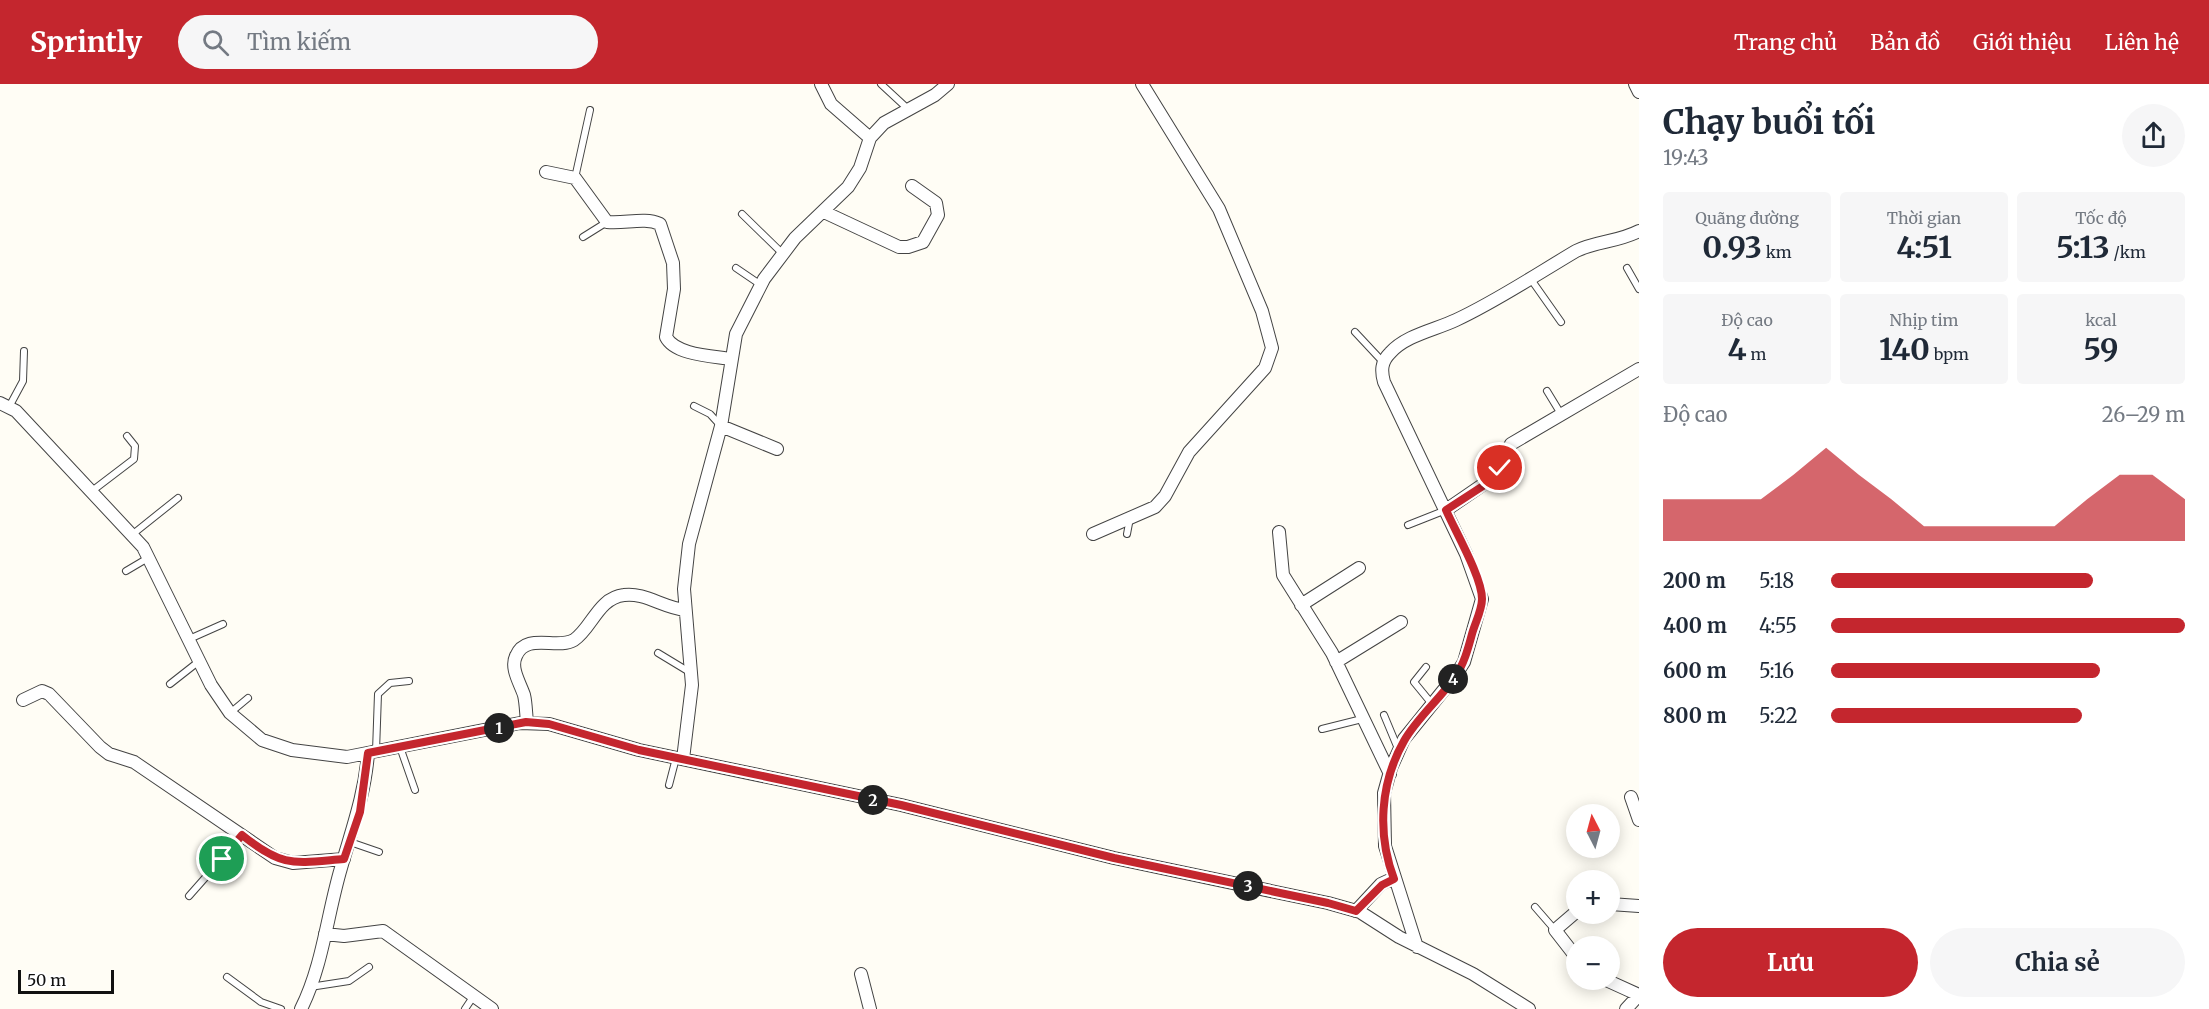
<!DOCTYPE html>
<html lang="vi">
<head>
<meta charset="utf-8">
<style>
  body { margin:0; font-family:Merriweather,serif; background:#f6f6f7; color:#1f2937; height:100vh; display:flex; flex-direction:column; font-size:22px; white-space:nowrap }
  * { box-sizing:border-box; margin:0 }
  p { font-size:20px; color:#747a83 }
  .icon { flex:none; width:33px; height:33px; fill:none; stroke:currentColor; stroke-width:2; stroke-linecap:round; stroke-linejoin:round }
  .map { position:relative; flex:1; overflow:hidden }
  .side { display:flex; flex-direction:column; background:#fff; width:570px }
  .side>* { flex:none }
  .needle { width:39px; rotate:354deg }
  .fabs { position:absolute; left:1566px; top:720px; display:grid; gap:12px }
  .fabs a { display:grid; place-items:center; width:54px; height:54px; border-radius:50%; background:#fff; box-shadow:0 3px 15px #0003; font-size:30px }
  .scale { position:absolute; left:18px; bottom:15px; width:96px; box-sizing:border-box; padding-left:6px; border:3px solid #111; border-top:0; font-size:16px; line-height:21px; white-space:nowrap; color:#111; -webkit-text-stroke:4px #fff; paint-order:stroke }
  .pin { position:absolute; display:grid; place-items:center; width:51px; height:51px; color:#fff; margin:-26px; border:3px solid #fff; border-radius:50%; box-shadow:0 2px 6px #0007 }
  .km { position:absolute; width:30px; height:30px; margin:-15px; border-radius:50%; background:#222; color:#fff; font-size:16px; line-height:30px; text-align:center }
  .round { display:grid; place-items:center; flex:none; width:63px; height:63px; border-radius:32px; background:#f6f6f7 }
  .head { display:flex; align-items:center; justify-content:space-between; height:102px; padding:0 24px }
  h1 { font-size:33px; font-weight:700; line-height:45px }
  .metrics { display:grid; grid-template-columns:repeat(3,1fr); gap:9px; height:102px; padding:6px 24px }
  .metrics div { display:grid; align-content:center; border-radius:6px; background:#f6f6f7; text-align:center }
  .metrics b { font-size:30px; font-weight:700 }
  .metrics small { font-size:16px; font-weight:400 }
  .metrics p { font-size:16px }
  .chart { height:168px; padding:12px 24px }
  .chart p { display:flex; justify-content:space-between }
  .chart svg { width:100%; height:108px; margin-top:6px; fill:#c4262e; opacity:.7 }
  .action { display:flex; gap:12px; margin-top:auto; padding:12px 24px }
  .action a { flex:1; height:69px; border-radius:36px; background:#c4262e; color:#fff; font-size:24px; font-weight:700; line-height:69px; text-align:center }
  .action a+a { background:#f6f6f7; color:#1f2937 }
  ul { padding:0 24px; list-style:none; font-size:20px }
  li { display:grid; grid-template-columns:96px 72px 1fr; align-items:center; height:45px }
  li i { height:15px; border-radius:8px; background:#c4262e }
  header { display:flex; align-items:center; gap:36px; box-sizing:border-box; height:84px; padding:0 30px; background:#c4262e; color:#fff }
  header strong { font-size:28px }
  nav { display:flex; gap:33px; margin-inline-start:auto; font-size:21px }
  .search { width:420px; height:54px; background:#f6f6f7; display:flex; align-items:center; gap:15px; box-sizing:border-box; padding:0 21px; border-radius:33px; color:#747a83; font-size:22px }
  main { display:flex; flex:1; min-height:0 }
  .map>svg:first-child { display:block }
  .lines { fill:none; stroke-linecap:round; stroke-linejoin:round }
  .lane-casing { stroke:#444; stroke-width:8 }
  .street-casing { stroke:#444; stroke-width:14 }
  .lane { stroke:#fff; stroke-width:6 }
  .street { stroke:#fff; stroke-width:12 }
  .route-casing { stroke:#fff; stroke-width:12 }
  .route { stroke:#c4262e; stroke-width:8 }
</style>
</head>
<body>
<header>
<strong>Sprintly</strong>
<div class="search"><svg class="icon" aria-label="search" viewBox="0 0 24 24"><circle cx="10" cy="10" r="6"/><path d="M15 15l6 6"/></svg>Tìm kiếm</div>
<nav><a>Trang chủ</a><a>Bản đồ</a><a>Giới thiệu</a><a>Liên hệ</a></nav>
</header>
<main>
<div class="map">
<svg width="1639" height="925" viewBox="0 0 1639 925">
  <rect width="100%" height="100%" fill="#fffdf5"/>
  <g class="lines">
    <defs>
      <path id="lane" d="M881,0l27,25
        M575,94l15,-68
        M742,130l41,40
        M583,153l24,-15
        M736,184l25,17
        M1627,184l12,21
        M1530,194l31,44
        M1355,248l28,30
        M1547,307l14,23
        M694,322l16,8 10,11
        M9,323l14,-26 1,-30
        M92,407l42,-32 1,-13 -8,-10
        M1408,441l38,-15
        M133,450l45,-36
        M1127,450l3,-16
        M126,487l22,-13
        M187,556l36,-16
        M658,569l33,20
        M1426,583l-12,15 18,22
        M170,600l28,-22
        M230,629l18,-15
        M1384,631l15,36
        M1322,645l40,-10
        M400,663l15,43
        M376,667l2,-57 12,-11 19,-2
        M669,701l7,-27
        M350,758l29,10
        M189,812l53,-60
        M1535,823l20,23
        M227,893l34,25 20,7
        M310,903l39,-6 20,-14
        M465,925l8,-12"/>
      <path id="street" d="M821,0l10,20 39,34
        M1635,0l4,8
        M546,88l29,6 32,44c18,2 37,-5 53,2l13,39 1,26 -8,48c9,18 47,19 65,22
        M824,128l75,35h9l15,-5 15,-27 -2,-12 -24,-17
        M0,319l16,8 127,136 68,138 19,28 32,27 30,10 55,7 173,-34 29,1 90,26 262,55 213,53 214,45 32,9 39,25 74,37 56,35
        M721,342l56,23
        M1446,426l48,-33 17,-33 128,-75
        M1279,448l4,43 49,78 58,121
        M1093,450l62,-27 10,-11 24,-44 76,-84 7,-20 -10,-37 -43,-102 -77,-125
        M1301,521l58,-37
        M1336,578l65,-40
        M23,616l19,-9 7,3 51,53 9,7 25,8 141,96 18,5 51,-4
        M527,638c-1,-8 -1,-19 -3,-27 -4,-12 -14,-27 -8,-39 10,-24 41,-6 58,-16 18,-12 24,-42 50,-45 20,-3 40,13 61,15
        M683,675l9,-74 -8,-96 5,-45 32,-118 15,-92 28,-55 31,-41 53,-51 12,-19 10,-30 14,-15 51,-28 13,-11
        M1631,713l8,23
        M1610,820l29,2
        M1356,827l25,-27 13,-6
        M1576,828l-21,18 21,27
        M325,850l19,2 39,-5 109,78
        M1417,863l-32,-101 -1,-53 7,-25 13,-29 51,-63 9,-14 18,-63 -16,-45 -82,-172c-3,-11 -3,-20 6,-29 16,-18 45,-23 66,-33 41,-19 81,-46 120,-69 21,-10 42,-9 63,-20
        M861,890l9,35
        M1606,896l33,15 -13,14
        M301,925c22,-44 26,-94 40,-141 11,-39 24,-74 27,-115"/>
    </defs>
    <use href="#lane" class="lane-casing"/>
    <use href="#street" class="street-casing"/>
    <use href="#lane" class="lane"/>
    <use href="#street" class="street"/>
  </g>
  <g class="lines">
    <defs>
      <path id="route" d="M222,775l20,-24c41,33 52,28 102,24l16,-47 8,-59 158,-31 23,2 90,26 262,55 213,53 214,45 28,8 26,-26 12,-6c-17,-45 -14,-96 10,-138 13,-23 36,-42 51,-64 9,-13 13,-28 17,-43 3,-11 10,-24 10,-35 0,-22 -27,-68 -36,-89l40,-26 14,-16"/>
    </defs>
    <use href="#route" class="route-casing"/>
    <use href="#route" class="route"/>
  </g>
</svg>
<div class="fabs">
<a><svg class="needle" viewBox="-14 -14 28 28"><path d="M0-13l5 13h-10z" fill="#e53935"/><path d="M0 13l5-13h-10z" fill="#747a83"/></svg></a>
<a>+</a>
<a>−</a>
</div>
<div class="scale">50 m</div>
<div class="pin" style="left:222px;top:775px;background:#1e9e55"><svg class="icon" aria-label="arrive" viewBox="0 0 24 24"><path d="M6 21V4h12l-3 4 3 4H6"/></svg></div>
<div class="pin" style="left:1500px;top:384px;background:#d93025"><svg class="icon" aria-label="check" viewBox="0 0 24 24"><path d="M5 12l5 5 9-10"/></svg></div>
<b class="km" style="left:499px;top:644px">1</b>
<b class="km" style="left:873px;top:716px">2</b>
<b class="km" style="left:1248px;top:802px">3</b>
<b class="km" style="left:1453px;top:595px">4</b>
</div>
<section class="side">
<div class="head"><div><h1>Chạy buổi tối</h1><p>19:43</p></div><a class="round"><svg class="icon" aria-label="share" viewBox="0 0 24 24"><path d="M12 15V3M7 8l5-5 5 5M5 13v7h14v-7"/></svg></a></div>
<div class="metrics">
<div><p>Quãng đường</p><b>0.93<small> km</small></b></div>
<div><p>Thời gian</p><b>4:51</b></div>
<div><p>Tốc độ</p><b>5:13<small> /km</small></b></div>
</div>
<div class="metrics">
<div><p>Độ cao</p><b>4<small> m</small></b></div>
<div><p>Nhịp tim</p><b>140<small> bpm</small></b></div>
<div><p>kcal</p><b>59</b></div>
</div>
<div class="chart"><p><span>Độ cao</span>26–29 m</p>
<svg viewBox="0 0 160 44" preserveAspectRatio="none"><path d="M0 44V27L10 27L20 27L30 27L40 17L50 6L60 17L70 27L80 38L90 38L100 38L110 38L120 38L130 27L140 17L150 17L160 27V44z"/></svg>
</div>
<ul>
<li><b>200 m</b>5:18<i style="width:74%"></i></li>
<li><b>400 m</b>4:55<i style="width:100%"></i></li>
<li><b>600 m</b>5:16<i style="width:76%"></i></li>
<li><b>800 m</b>5:22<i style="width:71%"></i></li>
</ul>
<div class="action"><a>Lưu</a><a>Chia sẻ</a></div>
</section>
</main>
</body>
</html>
